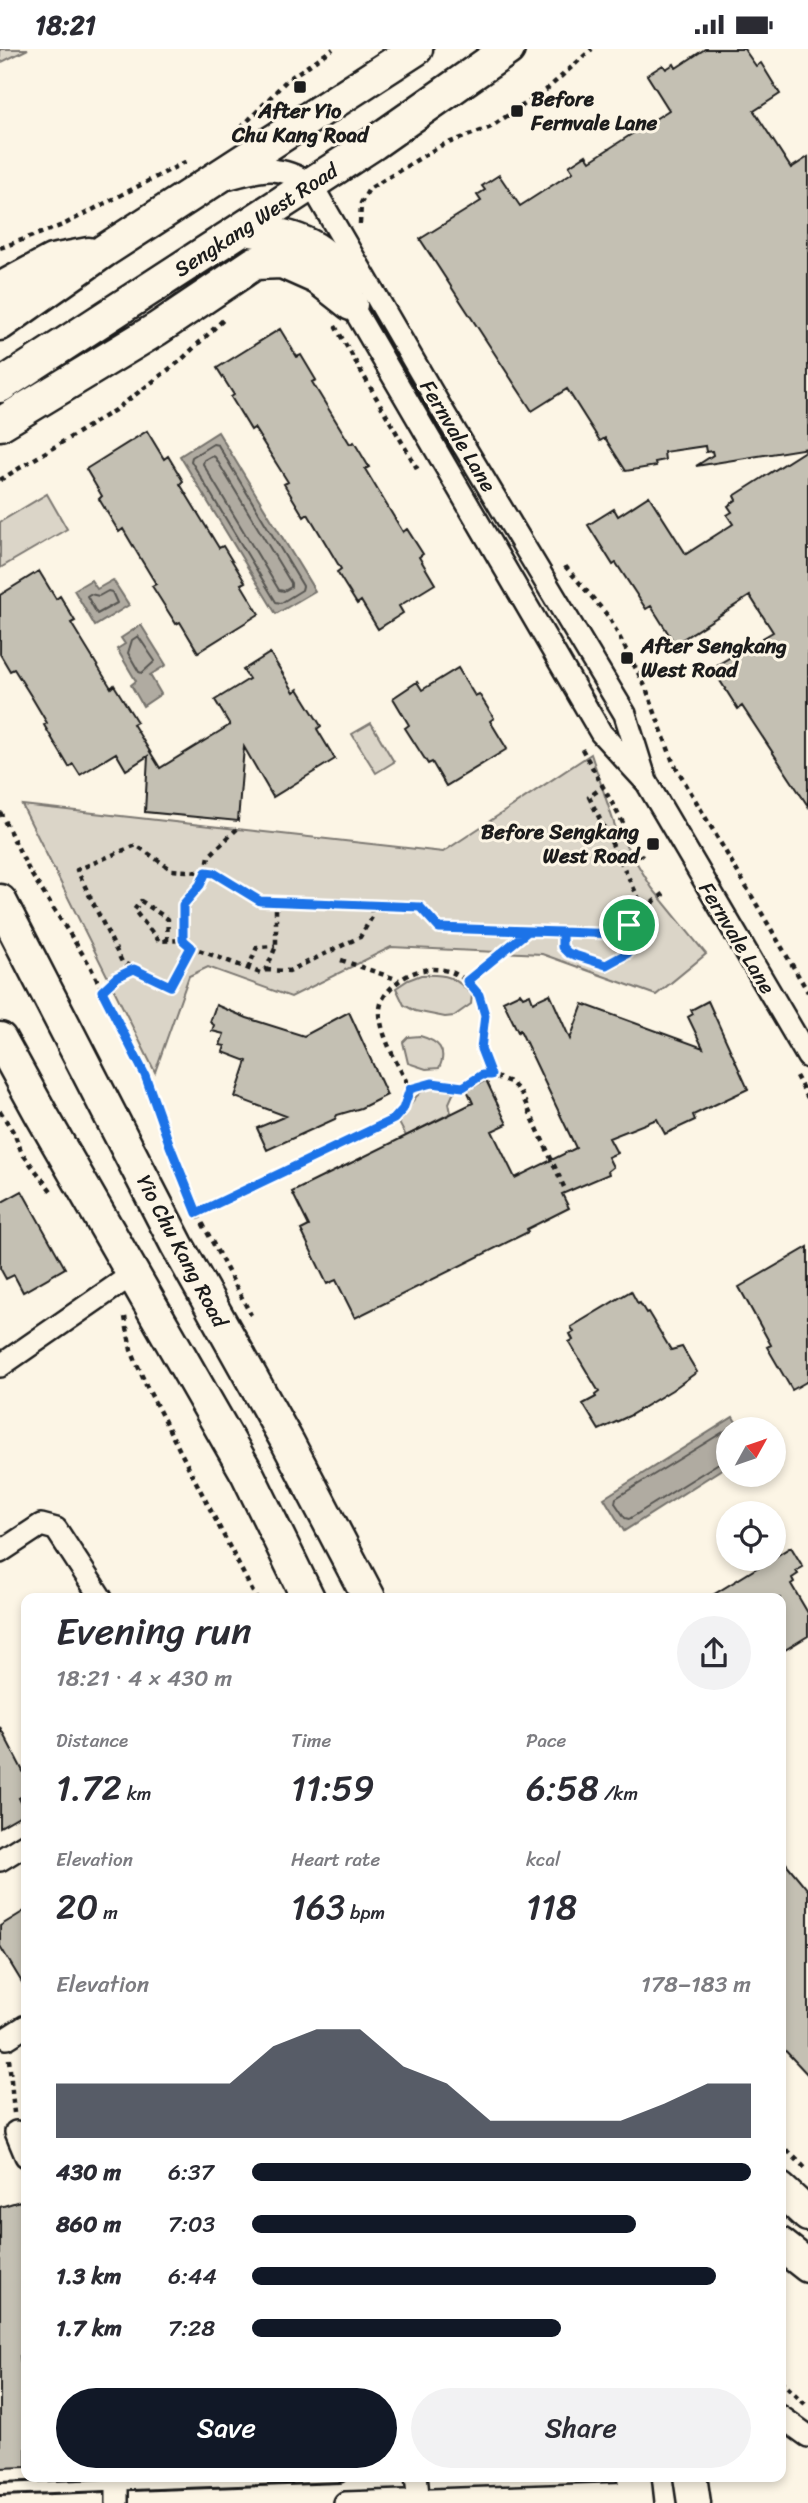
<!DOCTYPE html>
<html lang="en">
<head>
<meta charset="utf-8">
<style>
  body { margin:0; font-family:Sriracha,sans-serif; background:#f2f2f3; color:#2b2b33; height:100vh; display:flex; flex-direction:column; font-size:26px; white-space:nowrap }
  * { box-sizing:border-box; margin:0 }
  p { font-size:23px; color:#7c7c81 }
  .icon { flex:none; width:38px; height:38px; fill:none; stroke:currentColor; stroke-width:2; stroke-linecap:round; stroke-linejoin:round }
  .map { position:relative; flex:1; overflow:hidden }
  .details { position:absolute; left:21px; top:1544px; width:765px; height:889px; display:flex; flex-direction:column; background:#fff; border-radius:14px; box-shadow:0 4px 10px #0003 }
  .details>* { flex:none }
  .needle { width:46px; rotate:50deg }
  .buttons { position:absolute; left:716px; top:1368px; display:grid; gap:14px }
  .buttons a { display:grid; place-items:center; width:70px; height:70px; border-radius:50%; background:#fff; box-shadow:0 4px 10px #0003; font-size:35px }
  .pin { position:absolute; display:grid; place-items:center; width:60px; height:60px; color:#fff; margin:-30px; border:4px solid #fff; border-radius:50%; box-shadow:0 2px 7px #0007 }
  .round { display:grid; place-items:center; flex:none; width:74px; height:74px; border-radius:37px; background:#f2f2f3 }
  .headline { display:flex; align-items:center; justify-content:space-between; height:119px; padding:0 35px }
  h1 { font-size:38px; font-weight:600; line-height:52px }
  .metrics { display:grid; grid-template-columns:repeat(3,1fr); gap:10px; height:119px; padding:7px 35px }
  .metrics div { display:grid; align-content:center }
  .metrics b { font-size:35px; font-weight:600 }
  .metrics small { font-size:19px; font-weight:400 }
  .metrics p { font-size:19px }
  .chart { height:196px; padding:14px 35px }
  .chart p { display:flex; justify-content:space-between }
  .chart svg { width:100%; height:126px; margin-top:7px; fill:#111827; opacity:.7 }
  .primary-button { display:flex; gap:14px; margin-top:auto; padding:14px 35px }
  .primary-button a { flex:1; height:80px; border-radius:42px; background:#111827; color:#fff; font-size:28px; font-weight:600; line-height:80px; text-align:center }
  .primary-button a+a { background:#f2f2f3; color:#2b2b33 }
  ul { padding:0 35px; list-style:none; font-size:23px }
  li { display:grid; grid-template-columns:112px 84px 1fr; align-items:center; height:52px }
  li i { height:18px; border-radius:9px; background:#111827 }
  .status { display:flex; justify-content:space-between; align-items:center; height:49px; padding:0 35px; background:#fff; direction:ltr }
  .status svg { height:19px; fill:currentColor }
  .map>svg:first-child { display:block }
  .green { fill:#dbd5c8; stroke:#7c7872; stroke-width:2 }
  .water { fill:#b0aba1; stroke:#75726c; stroke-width:2 }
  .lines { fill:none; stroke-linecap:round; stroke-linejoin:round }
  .shore { stroke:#575551; stroke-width:2 }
  .building { fill:#c4c0b3; stroke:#1c1c1c; stroke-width:2 }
  .service-casing { stroke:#1c1c1c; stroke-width:16 }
  .minor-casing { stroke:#1c1c1c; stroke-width:26 }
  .primary-casing { stroke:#1c1c1c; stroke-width:37 }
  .path { stroke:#1c1c1c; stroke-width:4.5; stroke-dasharray:5 5; stroke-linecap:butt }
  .service { stroke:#fcf5e5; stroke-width:10 }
  .minor { stroke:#fcf5e5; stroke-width:21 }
  .primary { stroke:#fcf5e5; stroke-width:32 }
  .route-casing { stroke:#fff; stroke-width:14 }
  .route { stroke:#1a73e8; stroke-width:9 }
  .poi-dot { fill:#1c1c1c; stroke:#fcf5e5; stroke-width:2.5 }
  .labels { text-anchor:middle; stroke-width:6; stroke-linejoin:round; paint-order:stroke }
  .poi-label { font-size:21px; font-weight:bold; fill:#1c1c1c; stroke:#fcf5e5; text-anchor:start }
  .street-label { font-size:21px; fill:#1c1c1c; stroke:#fcf5e5 }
</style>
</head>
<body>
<div class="status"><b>18:21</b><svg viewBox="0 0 49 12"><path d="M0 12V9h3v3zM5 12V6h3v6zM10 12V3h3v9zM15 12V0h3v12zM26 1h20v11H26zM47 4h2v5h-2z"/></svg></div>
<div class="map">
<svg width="808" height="2454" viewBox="0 0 808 2454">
  <rect width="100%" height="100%" fill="#fcf5e5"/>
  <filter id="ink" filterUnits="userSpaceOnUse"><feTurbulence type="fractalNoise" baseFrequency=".0143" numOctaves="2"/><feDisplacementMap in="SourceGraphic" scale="14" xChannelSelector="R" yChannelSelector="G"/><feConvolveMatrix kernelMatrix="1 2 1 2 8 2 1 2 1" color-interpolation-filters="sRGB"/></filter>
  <g filter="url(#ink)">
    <path class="green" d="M0,0h28l-28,14z
      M47,445l20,35 -67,39v-46z
      M371,674l23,39 -18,11 -24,-39z
      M591,705l25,75 36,59 54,66 -50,41 -114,-41 -151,-7 -100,50 -83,-30 -19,9 -34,96 -133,-267 421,47z
      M421,926c25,-1 34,1 51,20l-1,9 -17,12 -9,1 -30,-6 -11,-6 -8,-17 12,-8z
      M420,987c18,5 28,14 19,32l-13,1 -18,-6 -5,-21 5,-5z
      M427,1039h12l15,4 -5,11 2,10 -45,23 -8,-15c11,-11 14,-25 29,-33z"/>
    <path class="water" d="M218,383l97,159 -39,23 -96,-158z
      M91,531l6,9 16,-9 16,25 -34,21 -21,-36z
      M141,576l25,40 -16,10 11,19 -18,12 -12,-21 5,-4 -19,-32 8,-5 -4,-6z
      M733,1368l8,13h-13v35l-104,66 -20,-33z"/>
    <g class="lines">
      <path class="shore" d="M213,395l5,1 85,141 -1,4 -21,13 -5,-1 -85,-141 1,-4z
        M211,407l4,1 76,126v4l-7,4 -5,-1 -76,-126 1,-4z
        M108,542l4,1 5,11 -20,11 -10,-18 3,-2 9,2z
        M138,587l17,25 -13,12 -3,-1 -11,-19 4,-13z
        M728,1411l-6,1 -93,58 -4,-1 -10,-15 1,-5 112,-69 5,1"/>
    </g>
    <path class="building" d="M705,0h39l12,17 5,-3 19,31 -26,17 37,57 17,-11v291l-112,18 17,-11 -1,-4 -6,1 -1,-6 -41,6 1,8 -10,2 1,4 -30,5 -21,-33 -5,3 -33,-52 -35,22 -112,-172 61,-38 -4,-6 8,-5 -3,-4 17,-11 21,31 53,-34 -4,-6 17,-11 4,6 79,-51 -22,-35 16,-10 3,4 8,-5 2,4z
      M280,280l17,28 4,-2 15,25 -4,2 38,62 4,-2 15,25 -4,2 38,63 4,-3 16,25 -4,3 16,27 -36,22 4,7 -25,16 -17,-28 -4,3 -20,-32 4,-3 -33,-55 -4,3 -20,-33 4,-2 -34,-54 -3,2 -20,-33 3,-2 -17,-27z
      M147,382l17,28 4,-3 15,25 -3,3 39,64 4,-2 22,36 -4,2 18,30 -61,38 -18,-30 -4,2 -24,-38 4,-2 -17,-28 -16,-27 -4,3 -20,-33 3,-3 -16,-27z
      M808,400v357l-66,-100 -4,3 -26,-41 61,-36 -23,-36 -75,48 -24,-38 -5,3 -30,-46 -3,2 -25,-40 26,-16 4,7 31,-20 37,58 47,-30 -6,-9 5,-3 -4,-6 8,-6 -2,-4z
      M39,522l17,28 4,-3 15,25 -4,2 40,65 3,-3 23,37 -4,2 27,44 70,-43 -15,-25 34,-21 -6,-9 27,-17 24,39 4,-3 23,37 -4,3 18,30 -62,38 -29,-50 -6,74 -93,-9 3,-56 -22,14 -10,-17 -36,22 -7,-11 -4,3 -25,-42 3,-2 -16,-27 -17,-27 -4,2 -10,-17v-59z
      M458,619l17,28 4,-2 15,24 -4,3 17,28 -61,37 -14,-24 -4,2 -23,-36 4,-3 -16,-27 24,-16 5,8z
      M520,944l3,4 7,-3 3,8 17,-8 20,45 13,-35 120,44 -15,-31 5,-3 -2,-4 17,-9 40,88 -55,26 2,5 -30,14 -8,-15 -48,19 8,15 -9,4 5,10 -5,4 1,3 -47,20 7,14 -42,21 1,3 -173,86 -19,-38 -9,4 -26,-54 8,-4 -17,-34 181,-89 -6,-13 19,-10 21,44 -15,7 23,47 61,-30 -56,-118 -2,2 -15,-31z
      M216,956l31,13 57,18 45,-24 38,83 -26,13 -24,7 -2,4 -68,31 -10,-22 29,-12 -51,-19 12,-36 -24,-9 2,-6 -5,-1 4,-11 -12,-3 2,-6 -4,-3z
      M22,1142l43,77 -42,24 -9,-17 -8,4 -6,-11v-65z
      M808,1198v134l-16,9 -25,-43 4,-2 -32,-58z
      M631,1242l7,13 2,-1 6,10 2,-1 23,38 11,-3 15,25 -25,18 -43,26 -30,14 -16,-26 13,-7 -1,-2 4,-3 -30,-50 4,-2 -3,-6 4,-2 -3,-5z
      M791,1498l12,20 -7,4 2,3 -6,4 2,4 -3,2 17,29v23l-28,17v-55h-72z
      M0,1678l26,50v17l-7,4 7,14 -26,15z
      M780,1807l28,34v185l-28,-30z
      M26,1861v79l-26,-43v-20z
      M20,2152l6,20v133l-6,2 6,50v61l-26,1v-261z"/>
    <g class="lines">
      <defs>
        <path id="service" d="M0,2440l340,-13"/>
        <path id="minor" d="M230,129c34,-10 50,-13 81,6l130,224 184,306 20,64
          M351,255l250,429 46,50 161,274
          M0,1317l133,-92
          M0,1503l41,-27 15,4 45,69
          M0,1811l26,-16
          M7,1989l19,-12
          M16,2083l10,24
          M780,2367l28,20
          M117,2427v27
          M416,2427l3,27
          M345,2454l292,-10"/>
        <path id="primary" d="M244,180c31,5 71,9 90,38 4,8 8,17 12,25
          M0,240l52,-28 37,-7
          M0,275l104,-73 312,-202
          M0,337l374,-243 134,-94
          M0,375l157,-95 98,-66 27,-1 36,16 33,26
          M0,852l177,344 111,198 81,155
          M0,990l40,73 207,361 61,125
          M780,2140l28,26
          M780,2195l28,22
          M634,2427l3,27
          M690,2427l4,27"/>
      </defs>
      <use href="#service" class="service-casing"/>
      <use href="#minor" class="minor-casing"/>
      <use href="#primary" class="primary-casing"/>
      <path class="path" d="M241,79l46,-48 46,-31
        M360,175l1,-21 8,-14 71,-43 49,-18 57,-38 46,-41
        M0,199l63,-23 126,-65
        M335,277l83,144
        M0,431l115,-70 65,-49 43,-41
        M565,517l44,51 37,71 27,74 135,230
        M582,700l60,108
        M0,763l30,60 59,92 56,111 25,71 27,67 54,102
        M237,780l-28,27 -3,16 -6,13 -17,20v35l8,7 69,26 6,-3 10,-24v-45
        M644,860l21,-16
        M562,883v15l6,6 37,13 23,-13 1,-28
        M167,892l1,-22 -27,-18 -7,9 25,31 24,-1
        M191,898l-21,40 -48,-25 -45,-92 59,-25 36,25 42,3 46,28 160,5 19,22 180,6 25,-25 -55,-112 15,-11
        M341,911l58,20
        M248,920l9,-22 18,-1
        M266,921l23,1 71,-34 12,-20 -1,-12
        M467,932l60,-49
        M102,941l15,-13 16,-8
        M796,1027l12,22
        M410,1040l22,-6 31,4 19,-12h9l19,7 10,9 44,96
        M0,1062l14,22 8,20 30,39
        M197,1164l197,-94 9,-10 7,-20c-11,-24 -31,-53 -30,-80 1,-10 6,-16 13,-23 25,-24 63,-23 84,6 13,19 2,37 5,57 1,9 5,18 9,26
        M125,1268l6,33 15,35 110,213
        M9,2010l5,54
        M780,2094l28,28
        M780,2331l25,24"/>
      <use href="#service" class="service"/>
      <use href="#minor" class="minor"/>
      <use href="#primary" class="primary"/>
    </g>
  </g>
  <g class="lines" filter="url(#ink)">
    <defs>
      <path id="route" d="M629,876l-10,9 -180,-6 -19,-21 -160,-6 -46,-28 -8,-1 -6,13 -17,20v35l8,7 -21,39 -36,-17 -17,8 -15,14 43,84 25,71 27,67 197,-94 9,-10 7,-20 22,-6 31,4 19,-12h9l-10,-26 4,-34 -6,-20 -12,-14 61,-50 34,1v15l6,6 38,12 22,-12 1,-28"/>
    </defs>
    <use href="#route" class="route-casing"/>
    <use href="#route" class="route"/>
  </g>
  <g class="poi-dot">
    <rect x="293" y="31" width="14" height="14" rx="3.5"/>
    <rect x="510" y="55" width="14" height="14" rx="3.5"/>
    <rect x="620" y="602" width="14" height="14" rx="3.5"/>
    <rect x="646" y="788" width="14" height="14" rx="3.5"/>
  </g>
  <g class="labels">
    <g class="poi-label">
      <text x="531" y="57">Before<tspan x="531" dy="24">Fernvale Lane</tspan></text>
      <text x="300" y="69" text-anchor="middle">After Yio<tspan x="300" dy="24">Chu Kang Road</tspan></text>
      <text x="641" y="604">After Sengkang<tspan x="641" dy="24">West Road</tspan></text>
      <text x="639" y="790" text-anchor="end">Before Sengkang<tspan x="639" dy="24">West Road</tspan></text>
    </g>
    <g class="street-label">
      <text transform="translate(256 171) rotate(-33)" y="7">Sengkang West Road</text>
      <text transform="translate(458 387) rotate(59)" y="7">Fernvale Lane</text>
      <text transform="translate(737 889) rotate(59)" y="7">Fernvale Lane</text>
      <text transform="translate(182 1202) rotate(62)" y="7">Yio Chu Kang Road</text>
    </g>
  </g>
</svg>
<div class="buttons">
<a><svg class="needle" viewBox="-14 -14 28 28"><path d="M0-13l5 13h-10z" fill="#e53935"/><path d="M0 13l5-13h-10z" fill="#7c7c81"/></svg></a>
<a><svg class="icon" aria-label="locate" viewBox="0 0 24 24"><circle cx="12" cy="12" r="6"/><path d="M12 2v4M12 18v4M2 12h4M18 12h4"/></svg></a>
</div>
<div class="pin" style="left:629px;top:876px;background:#1e9e55"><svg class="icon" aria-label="arrive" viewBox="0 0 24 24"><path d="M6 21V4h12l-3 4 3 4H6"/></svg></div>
<section class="details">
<div class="headline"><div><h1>Evening run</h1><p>18:21 · 4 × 430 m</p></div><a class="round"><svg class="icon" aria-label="share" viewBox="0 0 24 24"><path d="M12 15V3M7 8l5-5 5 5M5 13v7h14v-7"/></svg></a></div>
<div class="metrics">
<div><p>Distance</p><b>1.72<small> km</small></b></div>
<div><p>Time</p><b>11:59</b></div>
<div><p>Pace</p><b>6:58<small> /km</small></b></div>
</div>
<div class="metrics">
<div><p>Elevation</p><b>20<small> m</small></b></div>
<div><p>Heart rate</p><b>163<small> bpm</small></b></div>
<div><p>kcal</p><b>118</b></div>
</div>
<div class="chart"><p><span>Elevation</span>178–183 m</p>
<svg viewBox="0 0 160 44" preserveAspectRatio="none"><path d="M0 44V25L10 25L20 25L30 25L40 25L50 12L60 6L70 6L80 19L90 25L100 38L110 38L120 38L130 38L140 32L150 25L160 25V44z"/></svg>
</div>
<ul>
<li><b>430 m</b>6:37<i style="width:100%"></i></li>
<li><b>860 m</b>7:03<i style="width:77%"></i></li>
<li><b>1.3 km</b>6:44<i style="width:93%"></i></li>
<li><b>1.7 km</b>7:28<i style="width:62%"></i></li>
</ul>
<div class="primary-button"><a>Save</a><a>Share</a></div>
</section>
</div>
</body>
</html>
